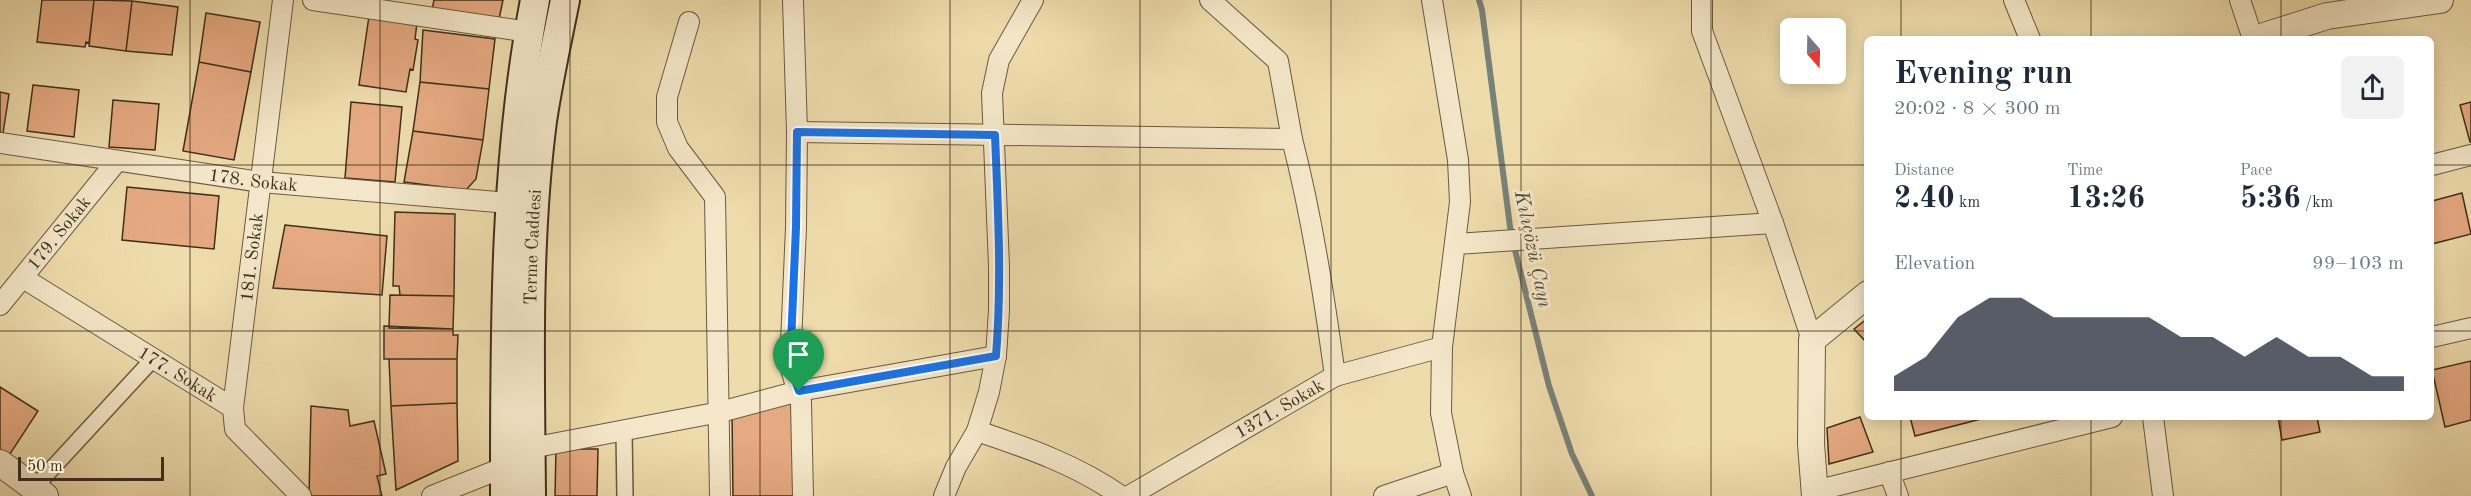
<!DOCTYPE html>
<html lang="en">
<head>
<meta charset="utf-8">
<style>
  body { margin:0; font-family:"Old Standard TT",serif; background:#f2f2f3; color:#1f2937; height:100vh; display:flex; flex-direction:column; font-size:22px; white-space:nowrap }
  * { box-sizing:border-box; margin:0 }
  p { font-size:20px; color:#747a83 }
  .icon { flex:none; width:33px; height:33px; fill:none; stroke:currentColor; stroke-width:2; stroke-linecap:round; stroke-linejoin:round }
  .map { position:relative; flex:1; overflow:hidden }
  .drawer { position:absolute; left:1864px; top:36px; width:570px; height:384px; display:flex; flex-direction:column; background:#fff; border-radius:9px; box-shadow:0 3px 15px #0003 }
  .drawer>* { flex:none }
  .needle { width:39px; rotate:160deg }
  .buttons { position:absolute; left:1780px; top:18px; display:grid; gap:12px }
  .buttons a { display:grid; place-items:center; width:66px; height:66px; border-radius:9px; background:#fff; box-shadow:0 3px 15px #0003; font-size:30px }
  .scale { position:absolute; left:18px; bottom:15px; width:146px; box-sizing:border-box; padding-left:6px; border:3px solid #3f2f1c; border-top:0; font-size:16px; line-height:21px; white-space:nowrap; color:#3f2f1c; -webkit-text-stroke:4px #f5e8ca; paint-order:stroke }
  .pin { position:absolute; display:grid; place-items:center; width:51px; height:51px; color:#fff; margin:-62px -26px; border-radius:50% 50% 50% 0; rotate:-45deg; box-shadow:0 0 6px #0007 }
  .pin .icon { rotate:45deg }
  .round { display:grid; place-items:center; flex:none; width:63px; height:63px; border-radius:9px; background:#f2f2f3 }
  .summary { display:flex; align-items:center; justify-content:space-between; height:102px; padding:0 30px }
  h1 { font-size:33px; font-weight:800; line-height:45px }
  .metrics { display:grid; grid-template-columns:repeat(3,1fr); gap:9px; height:102px; padding:6px 30px }
  .metrics div { display:grid; align-content:center }
  .metrics b { font-size:30px; font-weight:800 }
  .metrics small { font-size:16px; font-weight:400 }
  .metrics p { font-size:16px }
  .chart { height:168px; padding:12px 30px }
  .chart p { display:flex; justify-content:space-between }
  .chart svg { width:100%; height:108px; margin-top:6px; fill:#111827; opacity:.7 }
  .map>svg:first-child { display:block }
  .lines { fill:none; stroke-linecap:round; stroke-linejoin:round }
  .stream { stroke:#798278; stroke-width:6 }
  .building { fill:#e6aa82; stroke:#3f2f1c; stroke-width:1.5 }
  .pedestrian-casing { stroke:#6b5a40; stroke-width:18 }
  .minor-casing { stroke:#6b5a40; stroke-width:22 }
  .tertiary-casing { stroke:#6b5a40; stroke-width:28 }
  .secondary-casing { stroke:#3f2f1c; stroke-width:32 }
  .pedestrian { stroke:#f5e8ca; stroke-width:15 }
  .minor { stroke:#f5e8ca; stroke-width:20 }
  .tertiary { stroke:#f5e8ca; stroke-width:26 }
  .secondary { stroke:#f5e8ca; stroke-width:28 }
  .route-casing { stroke:#fff; stroke-width:12 }
  .route { stroke:#1a73e8; stroke-width:8 }
  .grid { fill:none; stroke:#3f2f1c; stroke-width:1.5; stroke-opacity:0.55 }
  .labels { text-anchor:middle; stroke-width:6; stroke-linejoin:round; paint-order:stroke }
  .street-label { font-size:18px; fill:#3f2f1c; stroke:#f5e8ca }
  .water-label { font-size:20px; font-style:italic; fill:#524b3b; stroke:#f5e8ca }
</style>
</head>
<body>
<div class="map">
<svg width="2471" height="496" viewBox="0 0 2471 496">
  <rect width="100%" height="100%" fill="#efdcad"/>
  <filter id="stains"><feTurbulence type="fractalNoise" baseFrequency=".00333" numOctaves="4"/><feColorMatrix values="0 0 0 0 .2 0 0 0 0 .09 0 0 0 0 .02 0 0 0 .5 -.17"/></filter>
  <radialGradient id="worn" r=".72"><stop offset=".6" stop-color="#630" stop-opacity="0"/><stop offset="1" stop-color="#630" stop-opacity=".3"/></radialGradient>
  <g class="lines">
    <path class="stream" d="M1479,0l3,10 29,224 38,152 23,68 20,42"/>
  </g>
  <path class="building" d="M42,0h52l-5,43 -3,-1 -1,5 -48,-5z
    M94,0l38,1 -6,50 -37,-5z
    M434,0h69l-5,24 -67,-9z
    M132,1l46,6 -6,48 -46,-4z
    M206,13l54,9 -9,50 -52,-10z
    M369,16l48,7 -2,16 3,1 -5,30 -3,-1 -4,23 -47,-7z
    M423,30l72,9 -6,50 -69,-7z
    M199,62l52,10 -17,88 -51,-9z
    M420,82l69,7 -6,51 -70,-9z
    M33,85l46,5 -5,47 -47,-6z
    M0,92l9,2 -6,39h-3z
    M113,100l46,4 -4,46 -46,-3z
    M351,102l51,5 -7,75 -50,-4z
    M2471,102v40h-1l-10,-37z
    M413,131l70,9 -7,39 -10,11 -62,-8z
    M127,187l92,9 -5,53 -92,-9z
    M2462,193l9,41 -39,10v-43z
    M395,212l60,2 -1,82 -54,-1 -1,-9h-6z
    M285,225l102,11 -5,59 -109,-7z
    M390,295l64,1 -1,33 -64,-1z
    M1868,318v26l-14,-15z
    M384,326l69,3v6h5l-1,24h-73z
    M389,359h68v44l-66,3z
    M2471,361v59l-26,7 -13,-57z
    M0,387l38,24 -30,46 -8,-5z
    M792,399l3,97h-62l-1,-83z
    M457,403l1,58 -62,29 -5,-84z
    M311,406l37,4 2,16 24,-5 12,53 -9,2 5,20h-73z
    M1860,417l13,35 -44,12 -2,-36z
    M1910,417h70l1,2 -66,17z
    M2278,417h39l3,15 -38,8z
    M556,449h42l-1,47h-42z"/>
  <g class="lines">
    <defs>
      <path id="pedestrian" d="M624,432l1,64
        M34,488l119,-129"/>
      <g id="minor">
        <path d="M313,0l216,32"/>
        <path d="M793,0l4,132 -1,95 -6,139 11,36 2,94"/>
        <path d="M1210,0l68,61 14,78"/>
        <path d="M1432,0l26,160 2,42 -18,145 -1,66 12,60 8,23"/>
        <path d="M1702,0v31l71,192 39,117"/>
        <path d="M2014,0l16,39"/>
        <path d="M2240,0l13,39"/>
        <path d="M689,22l-22,75v25l11,26 37,49 5,299"/>
        <path d="M797,132l495,7c20,78 32,157 43,237"/>
        <path id="s1" d="M0,143l261,39 248,21"/>
        <path d="M2432,165l39,-10"/>
        <path d="M1456,244l317,-21"/>
        <path id="s2" d="M23,278l210,130 2,21 66,67"/>
        <path id="s3" d="M0,305l117,-144"/>
        <path d="M2432,337l39,-9"/>
        <path id="s4" d="M233,408l50,-408"/>
        <path d="M2153,417l10,79"/>
        <path d="M977,431c51,17 100,34 144,65"/>
        <path d="M531,448l189,-36 79,-21 197,-35"/>
        <path d="M1889,472l9,24"/>
        <path d="M1815,491l297,-74"/>
        <path d="M432,496l73,-29"/>
        <path d="M944,496l12,-29 21,-36 12,-39 7,-36 3,-46v-44l-7,-173 7,-33 34,-60"/>
        <path id="s5" d="M1129,496l206,-120 107,-29"/>
        <path d="M1384,496l69,-23"/>
      </g>
      <path id="tertiary" d="M2255,39l72,-23 113,-16
        M0,463l45,33
        M1815,496l-4,-52 1,-104 56,-46"/>
      <g id="secondary">
        <path d="M505,496c0,-166 -1,-333 30,-496"/>
        <path id="s6" d="M531,496c-1,-124 -5,-251 11,-375 6,-40 15,-81 23,-121"/>
      </g>
    </defs>
    <use href="#pedestrian" class="pedestrian-casing"/>
    <use href="#minor" class="minor-casing"/>
    <use href="#tertiary" class="tertiary-casing"/>
    <use href="#secondary" class="secondary-casing"/>
    <use href="#pedestrian" class="pedestrian"/>
    <use href="#minor" class="minor"/>
    <use href="#tertiary" class="tertiary"/>
    <use href="#secondary" class="secondary"/>
  </g>
  <g class="lines">
    <defs>
      <path id="route" d="M797,132l198,3c3,74 7,147 1,221l-197,35 -9,-25 6,-139z"/>
    </defs>
    <use href="#route" class="route-casing"/>
    <use href="#route" class="route"/>
  </g>
  <path class="grid" d="M190,0v496M380,0v496M570,0v496M760,0v496M950,0v496M1140,0v496M1331,0v496M1521,0v496M1711,0v496M1901,0v39M2091,0v39M2281,0v39M0,165h1868M2432,165h39M0,331h1868M2432,331h39M1901,417v79M2091,417v79M2281,417v79"/>
  <g class="labels">
    <g class="street-label">
      <text dy="6" stroke="none"><textPath href="#s1" startOffset="256">178. Sokak</textPath></text>
      <text dy="6" stroke="none"><textPath href="#s3" startOffset="93">179. Sokak</textPath></text>
      <text dy="6" stroke="none"><textPath href="#s6" startOffset="249">Terme Caddesi</textPath></text>
      <text dy="6" stroke="none"><textPath href="#s4" startOffset="152">181. Sokak</textPath></text>
      <text dy="6" stroke="none"><textPath href="#s2" startOffset="182">177. Sokak</textPath></text>
      <text dy="6" stroke="none"><textPath href="#s5" startOffset="174">1371. Sokak</textPath></text>
    </g>
    <g class="water-label">
      <text transform="translate(1534 249) rotate(78)" y="7">Kılıçözü Çayı</text>
    </g>
  </g>
  <rect width="100%" height="100%" filter="url(#stains)"/>
  <rect width="100%" height="100%" fill="url(#worn)"/>
</svg>
<div class="buttons">
<a><svg class="needle" viewBox="-14 -14 28 28"><path d="M0-13l5 13h-10z" fill="#e53935"/><path d="M0 13l5-13h-10z" fill="#747a83"/></svg></a>
</div>
<div class="scale">50 m</div>
<div class="pin" style="left:799px;top:391px;background:#1e9e55"><svg class="icon" aria-label="arrive" viewBox="0 0 24 24"><path d="M6 21V4h12l-3 4 3 4H6"/></svg></div>
<section class="drawer">
<div class="summary"><div><h1>Evening run</h1><p>20:02 · 8 × 300 m</p></div><a class="round"><svg class="icon" aria-label="share" viewBox="0 0 24 24"><path d="M12 15V3M7 8l5-5 5 5M5 13v7h14v-7"/></svg></a></div>
<div class="metrics">
<div><p>Distance</p><b>2.40<small> km</small></b></div>
<div><p>Time</p><b>13:26</b></div>
<div><p>Pace</p><b>5:36<small> /km</small></b></div>
</div>
<div class="chart"><p><span>Elevation</span>99–103 m</p>
<svg viewBox="0 0 160 44" preserveAspectRatio="none"><path d="M0 44V38L10 30L20 14L30 6L40 6L50 14L60 14L70 14L80 14L90 22L100 22L110 30L120 22L130 30L140 30L150 38L160 38V44z"/></svg>
</div>
</section>
</div>
</body>
</html>
